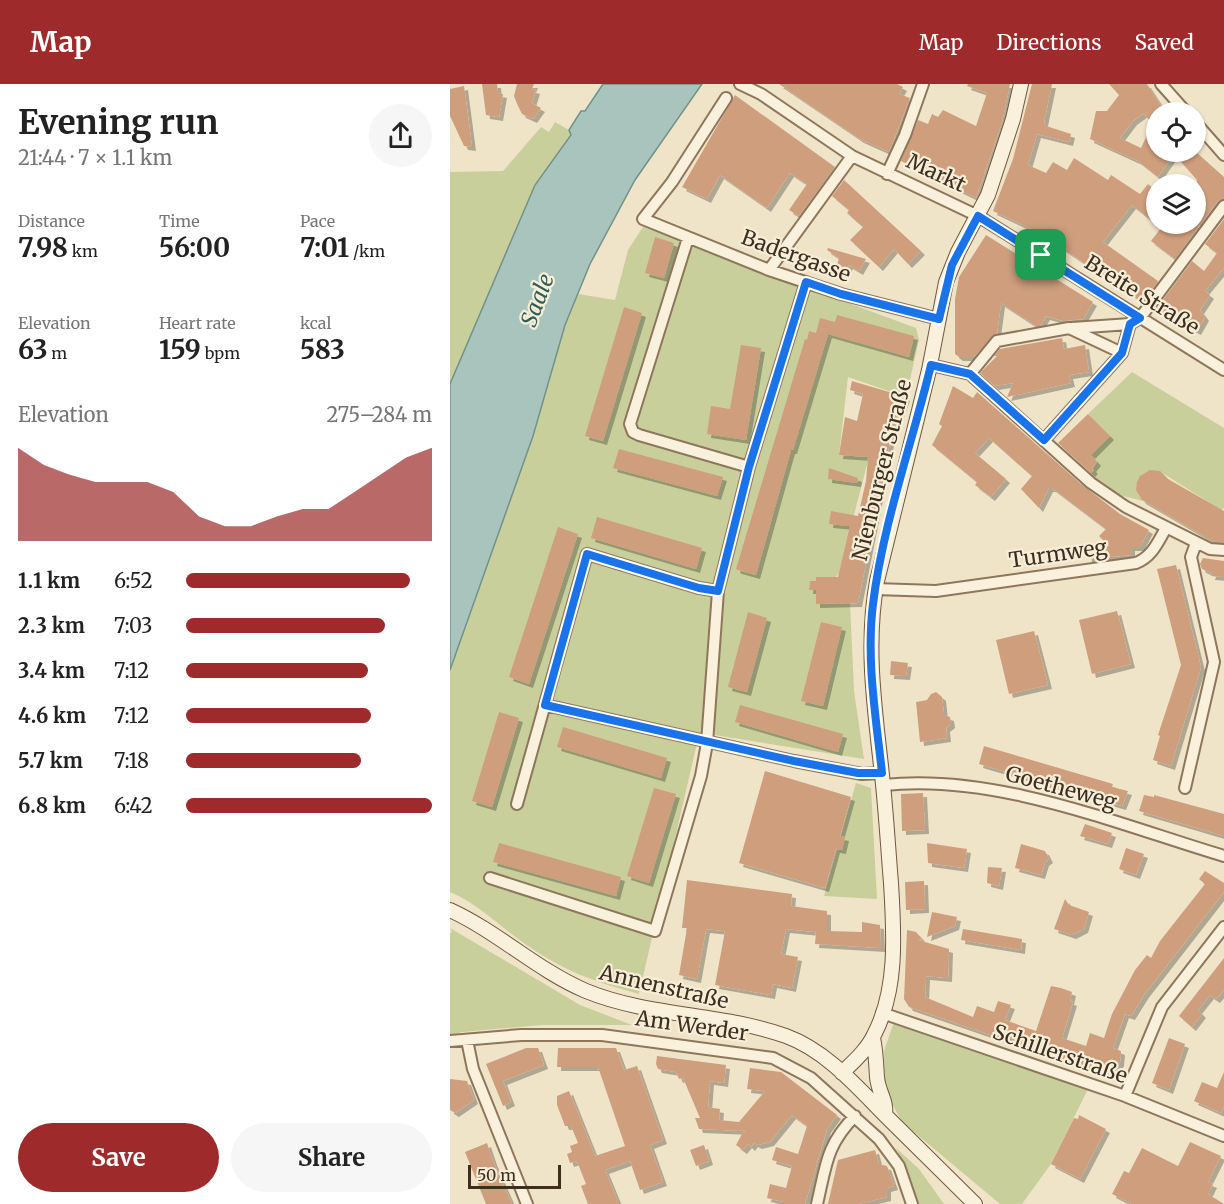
<!DOCTYPE html>
<html lang="en">
<head>
<meta charset="utf-8">
<style>
  body { margin:0; font-family:Merriweather,serif; background:#f6f6f6; color:#222; height:100vh; display:flex; flex-direction:column; font-size:22px; white-space:nowrap }
  * { box-sizing:border-box; margin:0 }
  p { font-size:20px; color:#767676 }
  .icon { flex:none; width:33px; height:33px; fill:none; stroke:currentColor; stroke-width:2; stroke-linecap:round; stroke-linejoin:round }
  .map { position:relative; flex:1; overflow:hidden }
  .sheet { display:flex; flex-direction:column; background:#fff; width:450px }
  .sheet>* { flex:none }
  .tools { position:absolute; left:696px; top:18px; display:grid; gap:12px }
  .tools a { display:grid; place-items:center; width:60px; height:60px; border-radius:50%; background:#fff; box-shadow:0 2px 4px #0004; font-size:30px }
  .scale { position:absolute; left:18px; bottom:15px; width:93px; box-sizing:border-box; padding-left:6px; border:3px solid #3d2e20; border-top:0; font-size:16px; line-height:21px; white-space:nowrap; color:#3d2e20; -webkit-text-stroke:4px #f7eed8; paint-order:stroke }
  .pin { position:absolute; display:grid; place-items:center; width:51px; height:51px; color:#fff; margin:-26px; border-radius:12px; box-shadow:0 3px 9px #0006 }
  .round { display:grid; place-items:center; flex:none; width:63px; height:63px; border-radius:32px; background:#f6f6f6 }
  .head { display:flex; align-items:center; justify-content:space-between; height:102px; padding:0 18px }
  h1 { font-size:33px; font-weight:700; line-height:45px }
  .metrics { display:grid; grid-template-columns:repeat(3,1fr); gap:9px; height:102px; padding:6px 18px }
  .metrics div { display:grid; align-content:center }
  .metrics b { font-size:26px; font-weight:700 }
  .metrics small { font-size:16px; font-weight:400 }
  .metrics p { font-size:16px }
  .chart { height:168px; padding:12px 18px }
  .chart p { display:flex; justify-content:space-between }
  .chart svg { width:100%; height:108px; margin-top:6px; fill:#9e2a2b; opacity:.7 }
  .button { display:flex; gap:12px; margin-top:auto; padding:12px 18px }
  .button a { flex:1; height:69px; border-radius:36px; background:#9e2a2b; color:#fff; font-size:24px; font-weight:700; line-height:69px; text-align:center }
  .button a+a { background:#f6f6f6; color:#222 }
  ul { padding:0 18px; list-style:none; font-size:20px }
  li { display:grid; grid-template-columns:96px 72px 1fr; align-items:center; height:45px }
  li i { height:15px; border-radius:8px; background:#9e2a2b }
  header { display:flex; align-items:center; gap:36px; box-sizing:border-box; height:84px; padding:0 30px; background:#9e2a2b; color:#fff }
  header strong { font-size:28px }
  nav { display:flex; gap:33px; margin-inline-start:auto; font-size:21px }
  main { display:flex; flex:1; min-height:0 }
  .map>svg:first-child { display:block }
  .green { fill:#c9cf9b }
  .water { fill:#a9c4bc; stroke:#6f938a; stroke-width:1.5 }
  .building { fill:#cf9f7d; fill-rule:evenodd; filter:url(#shadow) }
  .lines { fill:none; stroke-linecap:round; stroke-linejoin:round }
  .street-casing { stroke:#8d765c; stroke-width:14 }
  .secondary-casing { stroke:#6f573f; stroke-width:16 }
  .street { stroke:#faf1dc; stroke-width:10 }
  .secondary { stroke:#faf1dc; stroke-width:14 }
  .route-casing { stroke:#fff; stroke-width:12 }
  .route { stroke:#1a73e8; stroke-width:8 }
  .labels { text-anchor:middle; stroke-width:4.5; stroke-linejoin:round; paint-order:stroke }
  .street-label { font-size:21px; fill:#3d2e20; stroke:#f7eed8 }
  .water-label { font-size:22px; font-style:italic; fill:#2f5d5a; stroke:#f7eed8 }
</style>
</head>
<body>
<header>
<strong>Map</strong>
<nav><a>Map</a><a>Directions</a><a>Saved</a></nav>
</header>
<main>
<section class="sheet">
<div class="head"><div><h1>Evening run</h1><p>21:44 · 7 × 1.1 km</p></div><a class="round"><svg class="icon" aria-label="share" viewBox="0 0 24 24"><path d="M12 15V3M7 8l5-5 5 5M5 13v7h14v-7"/></svg></a></div>
<div class="metrics">
<div><p>Distance</p><b>7.98<small> km</small></b></div>
<div><p>Time</p><b>56:00</b></div>
<div><p>Pace</p><b>7:01<small> /km</small></b></div>
</div>
<div class="metrics">
<div><p>Elevation</p><b>63<small> m</small></b></div>
<div><p>Heart rate</p><b>159<small> bpm</small></b></div>
<div><p>kcal</p><b>583</b></div>
</div>
<div class="chart"><p><span>Elevation</span>275–284 m</p>
<svg viewBox="0 0 160 44" preserveAspectRatio="none"><path d="M0 44V6L10 13L20 17L30 20L40 20L50 20L60 24L70 34L80 38L90 38L100 34L110 31L120 31L130 24L140 17L150 10L160 6V44z"/></svg>
</div>
<ul>
<li><b>1.1 km</b>6:52<i style="width:91%"></i></li>
<li><b>2.3 km</b>7:03<i style="width:81%"></i></li>
<li><b>3.4 km</b>7:12<i style="width:74%"></i></li>
<li><b>4.6 km</b>7:12<i style="width:75%"></i></li>
<li><b>5.7 km</b>7:18<i style="width:71%"></i></li>
<li><b>6.8 km</b>6:42<i style="width:100%"></i></li>
</ul>
<div class="button"><a>Save</a><a>Share</a></div>
</section>
<div class="map">
<svg width="774" height="1120" viewBox="0 0 774 1120">
  <defs>
    <filter id="shadow"><feDropShadow dx="4" dy="4" stdDeviation="0" flood-color="#0004"/></filter>
  </defs>
  <rect width="100%" height="100%" fill="#f0e4c8"/>
  <path class="green" d="M105,38l14,8 2,5 -36,50 -85,199v-212l53,-1 38,-44 8,5z
    M193,143l273,101 3,12 -13,57 -58,-20 -9,78 30,2 -30,116 -3,4h-19l-1,4h-6l-1,9h7v14l34,-1 4,88 10,68 -162,-26v6h-4l-59,255c-47,-13 -73,-22 -114,-50 -25,-17 -46,-40 -75,-52v-222l83,-234 32,-111 13,-31 37,6 13,-50z
    M682,288l92,56v80l-3,2 -57,-36 -21,27 -32,-8 -20,-20 6,-12 -14,-13 20,-5 7,-7 -22,-22z
    M406,699l15,5 6,111 -53,-3z
    M0,844l130,77 52,20h-90l-80,7 -12,4v-103l2,-1z
    M444,938l195,65 -38,77 -29,40h-22l-98,-82 -17,-31 -1,-40z
    M446,1064l23,21 25,35h-26l-11,-35z"/>
  <path class="water" d="M153,0h99l-67,96 -45,84 -25,61 -32,111 -83,234v-286l85,-199 36,-50 -2,-5 12,-19h4z"/>
  <path class="building" d="M32,0h15l1,9 5,1 -4,23 -13,-2z
    M67,0h17l-2,5 4,1 -4,13 9,5 -8,11 -11,-5 -4,-8 -4,-10z
    M329,0h118l6,3 -4,7 11,4 -21,54 -29,-13z
    M518,0h42l-8,38 -26,76 -75,-37 17,-41 10,4 4,-10 6,3 5,-7 33,16 11,-33 -20,-7z
    M582,0h20l-8,38 2,4 25,8 -2,8 -32,-8 -9,31 18,8 7,-11 14,8 7,-12 34,22 3,-5 29,19 8,-10 8,7v33l-24,-19 -29,37 55,39 -15,21 -105,-70 -45,-21 20,-52z
    M659,0h38l18,28h-9v40h40l28,25v22l-6,2 -43,58 -24,-18 13,-17h32l1,-44 -23,-26 -16,23 -20,-16 -48,-22 6,-28h11l12,-16zM694,29l11,15 -7,5 -7,15 -21,-10 13,-17z
    M14,2l8,61 -8,-1 -14,-30v-27z
    M285,11l100,72 -36,49 -10,-6 18,-26 -17,-11 -23,35 -47,-33 -13,24 -25,-12z
    M394,96l77,71 -13,13 -14,-15 -15,18 -29,-27 13,-13 -16,-14 2,-3 -17,-14z
    M774,135v49l-19,23 5,4 -10,15 5,7 -8,14 -41,-22 36,-48 12,10 13,-18 -12,-9z
    M536,151l107,67 -10,17 -20,2 -17,-5 -6,10h-4l-35,-23 -4,30 -23,24h-15l-4,-3v-55l4,-22z
    M205,153l19,6 -10,35 -19,-5z
    M378,164l38,11 -7,12 -10,-6 -2,3 -10,-3 2,-7 -12,-8z
    M174,223l18,6 -39,128 -18,-5z
    M387,231l77,21 -5,21 -81,-23 -35,116h-2l-35,125 -18,-5 -2,-1 69,-230 2,1 2,-9 7,2 4,-15 15,4z
    M612,254l2,11 21,-4 4,27 -20,3 2,8 -64,14 6,-14 -18,3 -15,-13 17,-17h-3l6,-7z
    M291,261l20,3 -15,92 -39,-6 4,-28 19,3z
    M402,297l54,16 -15,40 -33,166 -42,1v-14h-7l1,-9h6v-4h22l12,-51 -21,-2 2,-13 27,5 8,-35 2,-24 -29,-2 6,-38 12,4 6,-27 -13,-4z
    M503,302l20,12 4,-6 104,92 39,30 29,16 -9,17h-9v8l-43,4 -1,-11 22,-2 -10,-10 7,-7 -54,-41h-3l-10,20 -18,-19 11,-13 -43,-38 -14,15 31,26 -15,18 -16,-12 2,-3 -45,-37 10,-19 -3,-2z
    M638,330l22,22 -19,19 6,7 -5,6 2,2 -3,3 -33,-30z
    M169,365l104,28 -6,19 -104,-28z
    M379,384l29,10 -1,5 -29,-4z
    M700,386l10,1 8,8 56,32v31h-10l-72,-42 -6,-10 1,-8 3,-6z
    M147,433l105,31 -6,21 -105,-31z
    M108,443l20,7 -49,150 -20,-7z
    M753,474l21,3v16l-13,-1 1,-3 -10,-4 -2,-5z
    M726,481l25,102 -30,99 -18,-6 7,-24 -2,-1 23,-70 -24,-96z
    M667,527l14,53 -39,10 -13,-54z
    M298,528l19,6 -20,74 -19,-5z
    M371,538l21,5 -19,79 -22,-5z
    M584,547l14,54 -39,9 -13,-54z
    M441,577l17,2 -2,13 -16,-1z
    M486,608l6,5 2,18 6,2 1,7 -5,4 1,10 -27,4 -4,-40 11,-2 4,-6z
    M290,621l103,29 -5,18 -103,-30z
    M49,628l20,6 -27,89 -20,-6z
    M113,643l104,31 -6,20 -104,-31z
    M534,662l129,38 -1,3 16,4 -6,15 -143,-42z
    M315,687l86,26 -11,39 5,1 -3,13 -6,-1 -11,39 -86,-25z
    M204,704l22,6 -27,89 -22,-7z
    M473,709l2,37 -23,1 -1,-37z
    M694,711l10,2v-2l70,19v22l-85,-25z
    M635,740l27,9 -4,11 -28,-8z
    M49,759l122,34 -5,19 -123,-34z
    M477,759l40,6 -3,19 -36,-5z
    M571,760l24,7 4,8 -4,3 -4,13 -26,-7z
    M676,764l18,6 -8,21 -17,-6z
    M538,783l14,1 -3,18 -12,-3z
    M755,787l19,12v9l-80,103 -13,21 -6,-2 -12,34 8,3 -1,11 -8,15 -203,-70 -5,-8 3,-69 9,2 6,7 -4,1 31,9 -1,29 -22,-2 -1,21 48,20 4,-11 17,6 4,-11 13,4 -6,15 31,11 15,-45 10,2 11,4 -2,9 3,1 -11,36 24,8 4,-13 14,5 8,-24 23,-44 12,-15 4,3 9,-17 45,-57 -6,-5z
    M237,796l105,14 -1,12 36,5v20l35,1v-10l18,3 1,23 -66,-4 1,-12 -30,-3 -5,25 17,3 -6,31 -19,-4 -2,11 -56,-10 10,-54 -19,-2 -9,50 -18,-4 8,-47h-5z
    M474,797l1,28 -19,1 -1,-28z
    M615,815l4,6 20,7 -5,17 -12,6 -18,-6z
    M482,828l25,5 -2,9 -28,11z
    M513,845l59,10 -1,11 -60,-10z
    M774,874v32l-8,9 -6,-4 -12,15 4,4 -10,13 -13,-11z
    M719,954l16,6 -16,46 -17,-7z
    M76,964h12l6,17 -41,16 8,21 -8,4 -17,-42z
    M108,964h58l8,22 13,-4 26,74 -13,5 13,37 -23,8 -10,-29 -25,9 14,34h-31l-7,-18 5,-2 -8,-20 -2,-3 -6,2 -3,-9 5,-2 -2,-6 8,-3 -7,-17h-6l-8,-21v-9l12,-5 26,65 30,-10 -27,-79h-41z
    M207,972l69,9 -2,18 -14,-2 -2,26 12,2 -1,11 20,2 26,-31 -18,-2 3,-21 31,4 56,43 -10,14 -22,75h-21v-2l-17,-4 3,-14 16,4 6,-22 -20,-6 4,-13 22,7 9,-28 -15,-11 -22,27 -12,3 -4,-2 -3,4 -3,-3 -5,6 -7,-5 7,-13 4,-1 -48,-2 -4,-11h5l-17,-40 -4,1 -3,-7 -18,-3 -2,-5z
    M774,988v34l-3,7 -27,-12 8,-19 15,6z
    M0,995l17,2 7,19 -19,13 -5,-3z
    M629,1031l27,14 -26,50 -29,-15 23,-46 4,1z
    M740,1058l31,14 -13,26 5,2 -5,10 16,10h-92l-20,-10 12,-23 5,2 13,-25 36,18z
    M37,1059l6,18 19,43h-26l-21,-52z
    M254,1061l5,16 -13,5 -6,-16z
    M425,1066l4,14 8,2 7,20 -7,2v9l-29,7h-30l10,-44z"/>
  <g class="lines">
    <defs>
      <path id="street" d="M290,0l21,10 91,62 126,60 246,154
        M711,0l25,28
        M276,14l-54,84 -29,37 126,51 72,24 98,25
        M746,39l28,32
        M437,90l18,-39 18,-51
        M238,154l-58,186 3,8 6,3 110,32
        M319,186l83,-114
        M622,244l58,-4 10,-6 84,-112
        M672,269l8,-29
        M481,281l39,9 121,109 35,24 84,42 14,1
        M520,290l27,-33 72,-13 53,25 -78,87
        M425,505l61,2 200,-28c16,-6 22,-21 30,-35
        M95,621l249,56 68,13 20,-1
        M434,701c112,-12 233,39 340,71
        M735,704l29,-126 -23,-105 5,-14
        M67,720l70,-250 112,34 19,3 31,-124 57,-185
        M40,794l165,53 46,-155 6,-33 11,-152
        M432,929l243,83 99,40
        M17,956l6,29 54,135
        M0,957l71,-6h81l171,23 38,20 68,61 20,27 13,38
        M675,1012l37,-89 62,-80
        M367,1120c9,-38 9,-59 38,-88"/>
      <path id="secondary" d="M0,826c48,22 87,60 136,81 64,26 135,22 200,45 41,15 72,52 102,82 29,29 58,57 87,86
        M423,954c3,14 3,25 4,39 1,15 10,23 8,38
        M392,989c11,-11 25,-23 32,-38 24,-46 20,-102 17,-152 -3,-36 -5,-72 -9,-108 -7,-65 -17,-129 -5,-194l52,-211 17,-88 12,-30 30,-57 25,-76 8,-35"/>
    </defs>
    <use href="#street" class="street-casing"/>
    <use href="#secondary" class="secondary-casing"/>
    <use href="#street" class="street"/>
    <use href="#secondary" class="secondary"/>
  </g>
  <g class="lines">
    <defs>
      <path id="route" d="M528,132l162,102 -10,6 -8,29 -78,87 -74,-66 -39,-9c-19,79 -48,158 -58,239 -7,56 3,113 9,169h-24l-64,-12 -249,-56 42,-151 112,34 19,3 31,-124 57,-185 35,12 98,25 13,-54z"/>
    </defs>
    <use href="#route" class="route-casing"/>
    <use href="#route" class="route"/>
  </g>
  <g class="labels">
    <g class="street-label">
      <text transform="translate(486 89) rotate(25)" y="7">Markt</text>
      <text transform="translate(346 172) rotate(20)" y="7">Badergasse</text>
      <text transform="translate(692 211) rotate(32)" y="7">Breite Straße</text>
      <text transform="translate(432 386) rotate(-76)" y="7">Nienburger Straße</text>
      <text transform="translate(608 470) rotate(-8)" y="7">Turmweg</text>
      <text transform="translate(611 704) rotate(15)" y="7">Goetheweg</text>
      <text transform="translate(214 903) rotate(13)" y="7">Annenstraße</text>
      <text transform="translate(242 942) rotate(8)" y="7">Am Werder</text>
      <text transform="translate(610 970) rotate(19)" y="7">Schillerstraße</text>
    </g>
    <g class="water-label">
      <text transform="translate(87 216) rotate(-69)" y="8">Saale</text>
    </g>
  </g>
</svg>
<div class="tools">
<a><svg class="icon" aria-label="locate" viewBox="0 0 24 24"><circle cx="12" cy="12" r="6"/><path d="M12 2v4M12 18v4M2 12h4M18 12h4"/></svg></a>
<a><svg class="icon" aria-label="layers" viewBox="0 0 24 24"><path d="M12 4l9 5-9 5-9-5zM3 14l9 5 9-5"/></svg></a>
</div>
<div class="scale">50 m</div>
<div class="pin" style="left:591px;top:171px;background:#1e9e55"><svg class="icon" aria-label="arrive" viewBox="0 0 24 24"><path d="M6 21V4h12l-3 4 3 4H6"/></svg></div>
</div>
</main>
</body>
</html>
